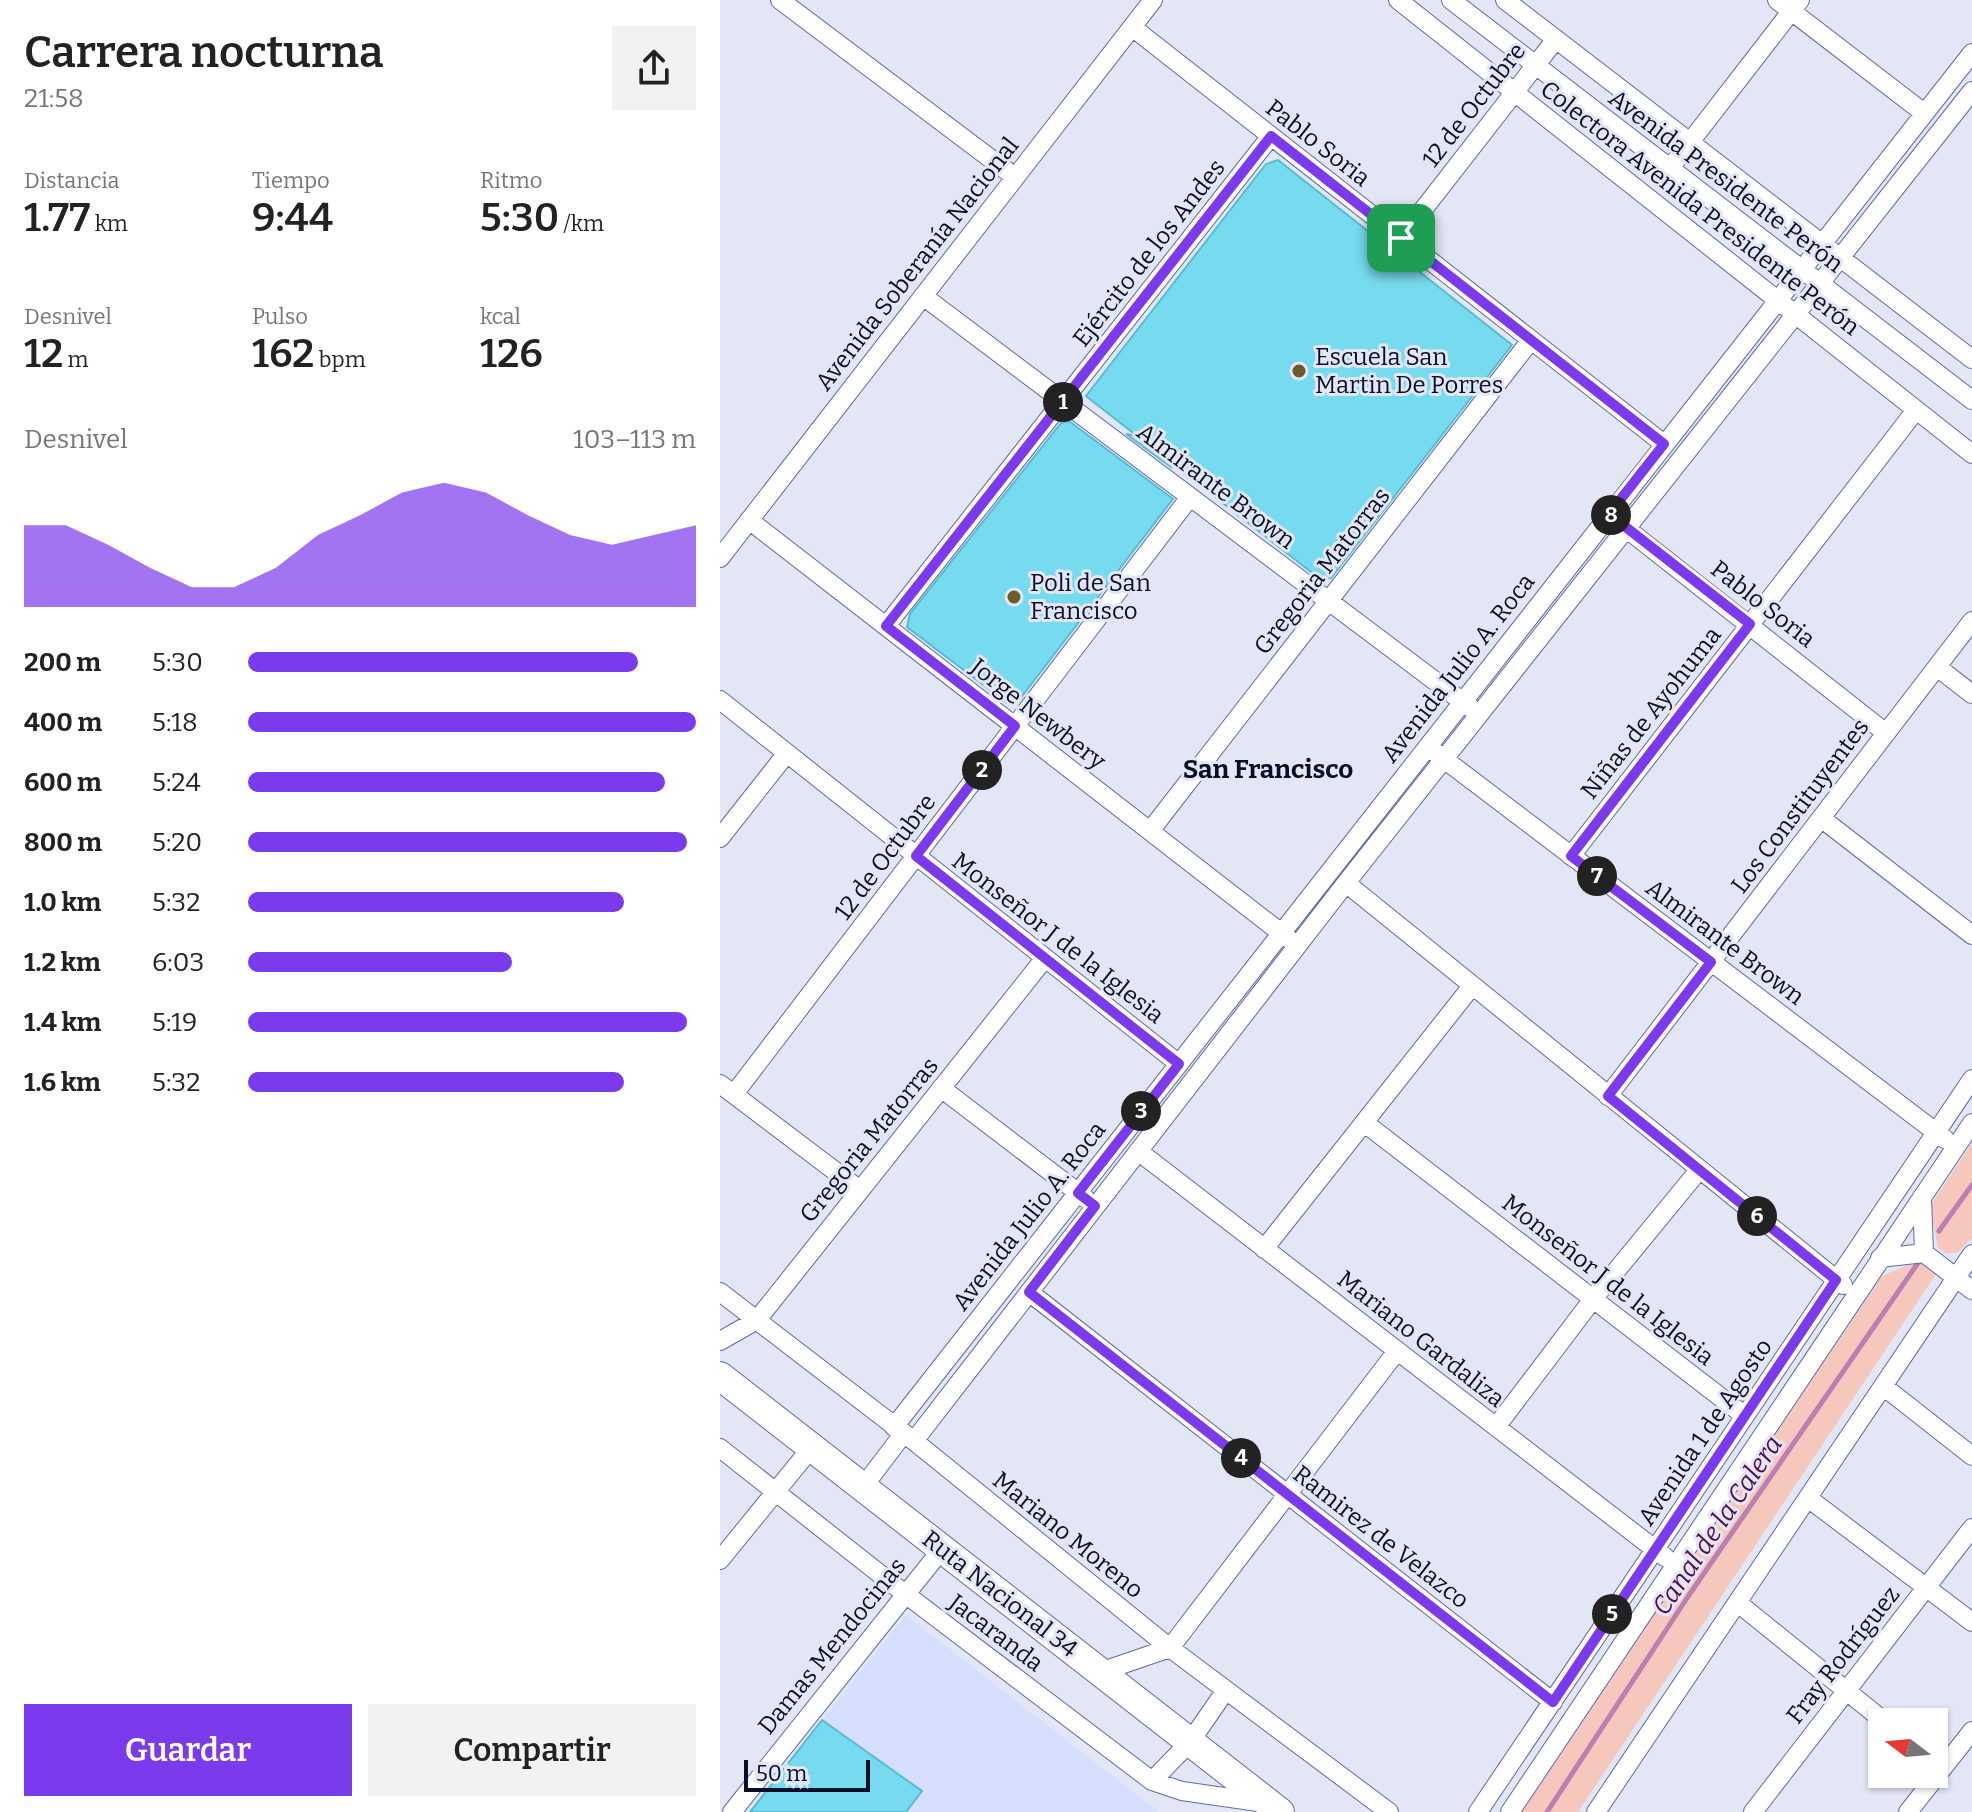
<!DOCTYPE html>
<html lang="es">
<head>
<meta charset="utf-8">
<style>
  body { margin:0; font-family:Bitter,serif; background:#f2f2f2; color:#222; height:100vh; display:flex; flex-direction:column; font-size:30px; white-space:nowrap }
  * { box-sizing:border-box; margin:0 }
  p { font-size:26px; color:#767676 }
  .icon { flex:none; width:44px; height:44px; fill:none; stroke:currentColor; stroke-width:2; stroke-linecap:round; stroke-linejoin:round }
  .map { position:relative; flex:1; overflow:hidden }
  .sheet { display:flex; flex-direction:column; background:#fff; width:720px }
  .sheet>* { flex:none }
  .needle { width:52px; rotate:286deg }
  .buttons { position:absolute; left:1148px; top:1708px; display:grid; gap:16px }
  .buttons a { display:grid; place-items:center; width:80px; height:80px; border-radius:0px; background:#fff; box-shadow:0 2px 6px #0004; font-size:40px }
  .scale { position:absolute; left:24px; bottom:20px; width:126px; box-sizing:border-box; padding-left:8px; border:4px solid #0a0e26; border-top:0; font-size:22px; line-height:28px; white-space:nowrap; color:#0a0e26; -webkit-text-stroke:6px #e3e7f5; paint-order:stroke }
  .pin { position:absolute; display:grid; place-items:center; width:68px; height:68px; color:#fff; margin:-34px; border-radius:16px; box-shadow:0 4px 12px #0006 }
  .km { position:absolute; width:40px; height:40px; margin:-20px; border-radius:50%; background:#222; color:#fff; font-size:22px; line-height:40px; text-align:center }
  .round { display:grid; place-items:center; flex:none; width:84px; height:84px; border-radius:0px; background:#f2f2f2 }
  .head { display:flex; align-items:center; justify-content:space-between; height:136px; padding:0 24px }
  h1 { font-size:44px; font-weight:600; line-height:60px }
  .stats { display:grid; grid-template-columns:repeat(3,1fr); gap:12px; height:136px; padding:8px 24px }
  .stats div { display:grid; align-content:center }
  .stats b { font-size:40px; font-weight:600 }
  .stats small { font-size:22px; font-weight:400 }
  .stats p { font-size:22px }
  .chart { height:224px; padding:16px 24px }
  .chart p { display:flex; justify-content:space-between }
  .chart svg { width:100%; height:144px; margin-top:8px; fill:#7c3aed; opacity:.7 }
  .button { display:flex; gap:16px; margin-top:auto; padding:16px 24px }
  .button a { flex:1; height:92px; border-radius:0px; background:#7c3aed; color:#fff; font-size:32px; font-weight:600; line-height:92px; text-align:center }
  .button a+a { background:#f2f2f2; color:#222 }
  ul { padding:0 24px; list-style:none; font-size:26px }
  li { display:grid; grid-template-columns:128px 96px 1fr; align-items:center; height:60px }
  li i { height:20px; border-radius:10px; background:#7c3aed }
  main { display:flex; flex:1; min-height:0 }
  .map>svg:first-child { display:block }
  .built { fill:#d6dffe }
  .green { fill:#f5c7bd }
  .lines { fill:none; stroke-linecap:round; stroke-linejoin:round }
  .stream { stroke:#bb80b1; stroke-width:5 }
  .building { fill:#76dbef; stroke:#57bcd1; stroke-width:2 }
  .minor-casing { stroke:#5c6aa8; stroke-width:20 }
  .highway-casing { stroke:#5c6aa8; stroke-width:30 }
  .minor { stroke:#fff; stroke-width:18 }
  .highway { stroke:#fff; stroke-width:28 }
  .route-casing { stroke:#fff; stroke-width:16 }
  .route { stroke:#7c3aed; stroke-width:10 }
  .poi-dot { fill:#6a5b28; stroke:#e3e7f5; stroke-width:3 }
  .labels { text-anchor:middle; stroke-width:6; stroke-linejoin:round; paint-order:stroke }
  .street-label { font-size:24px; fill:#0a0e26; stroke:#e3e7f5 }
  .poi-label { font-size:24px; fill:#0a0e26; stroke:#e3e7f5; text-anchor:start }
  .neighbourhood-label { font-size:26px; font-weight:bold; fill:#0a0e26; stroke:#e3e7f5 }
  .water-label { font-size:26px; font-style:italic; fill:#550c4d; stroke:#e3e7f5 }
</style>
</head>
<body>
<main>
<section class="sheet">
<div class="head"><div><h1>Carrera nocturna</h1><p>21:58</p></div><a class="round"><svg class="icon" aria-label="share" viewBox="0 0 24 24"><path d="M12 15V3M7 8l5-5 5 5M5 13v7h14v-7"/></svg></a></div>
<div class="stats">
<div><p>Distancia</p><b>1.77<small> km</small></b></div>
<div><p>Tiempo</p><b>9:44</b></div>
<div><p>Ritmo</p><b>5:30<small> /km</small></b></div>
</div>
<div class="stats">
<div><p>Desnivel</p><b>12<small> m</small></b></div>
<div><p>Pulso</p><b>162<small> bpm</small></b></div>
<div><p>kcal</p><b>126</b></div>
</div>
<div class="chart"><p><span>Desnivel</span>103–113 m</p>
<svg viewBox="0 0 160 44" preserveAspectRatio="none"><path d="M0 44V19L10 19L20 25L30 32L40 38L50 38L60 32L70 22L80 16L90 9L100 6L110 9L120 16L130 22L140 25L150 22L160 19V44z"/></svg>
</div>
<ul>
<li><b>200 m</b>5:30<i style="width:87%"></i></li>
<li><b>400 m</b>5:18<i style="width:100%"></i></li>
<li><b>600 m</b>5:24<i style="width:93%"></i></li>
<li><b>800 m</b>5:20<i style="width:98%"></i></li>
<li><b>1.0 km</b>5:32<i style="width:84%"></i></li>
<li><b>1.2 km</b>6:03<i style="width:59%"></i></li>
<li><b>1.4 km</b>5:19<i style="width:98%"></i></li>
<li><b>1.6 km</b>5:32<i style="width:84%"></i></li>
</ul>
<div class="button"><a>Guardar</a><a>Compartir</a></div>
</section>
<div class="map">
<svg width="1252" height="1812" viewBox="0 0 1252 1812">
  <rect width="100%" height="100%" fill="#e3e7f5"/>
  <path class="built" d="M186,1615l253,197h-253l15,-22 -99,-70z"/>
  <path class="green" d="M1252,1143v95l-14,14 -11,2 -9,-6 -8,-42z
    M1200,1260l16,14 -358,538h-59l363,-536z"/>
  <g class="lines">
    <path class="stream" d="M1219,1231l33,-46
      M827,1812l142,-217 231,-335"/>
  </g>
  <path class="building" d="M558,160l234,185 -181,233 -11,1 -150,-117 1,5 -45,-33 11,2 -51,-40 180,-232z
    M349,421l104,78 -153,200 -13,4 -100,-76 3,-13 151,-191z
    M102,1720l100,71 -16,21h-156z"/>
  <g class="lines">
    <defs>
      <path id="minor" d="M60,0l235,177
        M678,0l574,454
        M731,0l521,400
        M785,0l467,359
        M1057,0l147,113
        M412,27l532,417
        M950,168l130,-168
        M681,238l155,-199
        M203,296l548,412
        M29,520l540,419
        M898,522l268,211
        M0,558l433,-558
        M166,626l385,-490
        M1217,667l35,27
        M0,700l459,364
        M716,753l509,386
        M1101,818l151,117
        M430,831l381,-491
        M0,838l67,-85
        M851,856l345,-446
        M626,883l497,402
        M0,1084l140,106
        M221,1088l144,110
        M14,1094l456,-597
        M888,1096l364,-475
        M646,1124l379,292
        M418,1151l527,406
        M1202,1197l2,56
        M544,1249l208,-263
        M1204,1253l48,37
        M1160,1258l44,-5
        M0,1292l194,149 256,207 219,164
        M309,1292l524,410
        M0,1341l37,-21 288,-362
        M1163,1386l89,70
        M174,1427l1078,-1374
        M776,1427l97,-128 106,-129
        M194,1441l432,-558 626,-792
        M0,1448l184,145 248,188 30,10 83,12
        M143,1487l41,-54
        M1088,1498l164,124
        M0,1560l92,-113
        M1018,1603l147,119
        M380,1672l70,-24 227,-297
        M432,1781l38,-39 36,-52
        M12,1812l210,-263
        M758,1812l494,-733
        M790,1812l462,-689
        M876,1812l376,-558
        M1033,1812l219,-284
        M1188,1812l64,-81"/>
      <path id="highway" d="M0,1376l560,436"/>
    </defs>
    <use href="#minor" class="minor-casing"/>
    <use href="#highway" class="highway-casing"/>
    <use href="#minor" class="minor"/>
    <use href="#highway" class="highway"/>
  </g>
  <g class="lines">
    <defs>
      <path id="route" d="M551,136l393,308 -55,70 141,110 -179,232 140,106 -103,134 228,184 -283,422 -524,-410 66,-86 -17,-13 101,-129 -263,-208 99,-130 -129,-100z"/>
    </defs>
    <use href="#route" class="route-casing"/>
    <use href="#route" class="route"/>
  </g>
  <g class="poi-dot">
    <circle cx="579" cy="371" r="8"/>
    <circle cx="294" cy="597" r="8"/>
  </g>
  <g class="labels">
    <g class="street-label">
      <text transform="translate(754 105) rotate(-52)" y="8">12 de Octubre</text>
      <text transform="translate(598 143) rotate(38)" y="8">Pablo Soria</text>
      <text transform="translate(1006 181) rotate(37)" y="8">Avenida Presidente Perón</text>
      <text transform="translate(980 208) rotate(38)" y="8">Colectora Avenida Presidente Perón</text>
      <text transform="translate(429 253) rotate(-52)" y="8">Ejército de los Andes</text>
      <text transform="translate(197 264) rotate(-52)" y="8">Avenida Soberanía Nacional</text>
      <text transform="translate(496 486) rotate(37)" y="8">Almirante Brown</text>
      <text transform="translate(602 571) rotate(-52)" y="8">Gregoria Matorras</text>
      <text transform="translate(1043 604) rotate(38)" y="8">Pablo Soria</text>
      <text transform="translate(738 668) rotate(-52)" y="8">Avenida Julio A. Roca</text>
      <text transform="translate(931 713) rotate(-52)" y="8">Niñas de Ayohuma</text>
      <text transform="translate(318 714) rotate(38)" y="8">Jorge Newbery</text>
      <text transform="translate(1080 806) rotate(-53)" y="8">Los Constituyentes</text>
      <text transform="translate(165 857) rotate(-53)" y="8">12 de Octubre</text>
      <text transform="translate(338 938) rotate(38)" y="8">Monseñor J de la Iglesia</text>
      <text transform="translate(1005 942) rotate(37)" y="8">Almirante Brown</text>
      <text transform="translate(149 1140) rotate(-51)" y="8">Gregoria Matorras</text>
      <text transform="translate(309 1216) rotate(-52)" y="8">Avenida Julio A. Roca</text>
      <text transform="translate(888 1280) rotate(38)" y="8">Monseñor J de la Iglesia</text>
      <text transform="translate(701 1339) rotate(38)" y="8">Mariano Gardaliza</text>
      <text transform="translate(985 1432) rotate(-56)" y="8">Avenida 1 de Agosto</text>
      <text transform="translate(348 1535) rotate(39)" y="8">Mariano Moreno</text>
      <text transform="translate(661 1537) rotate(38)" y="8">Ramirez de Velazco</text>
      <text transform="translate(280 1594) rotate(38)" y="8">Ruta Nacional 34</text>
      <text transform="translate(276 1633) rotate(37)" y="8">Jacaranda</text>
      <text transform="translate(112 1646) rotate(-51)" y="8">Damas Mendocinas</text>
      <text transform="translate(1123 1655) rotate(-52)" y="8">Fray Rodríguez</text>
    </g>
    <g class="poi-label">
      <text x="595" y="365">Escuela San<tspan x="595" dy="28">Martin De Porres</tspan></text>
      <text x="310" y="591">Poli de San<tspan x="310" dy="28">Francisco</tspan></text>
    </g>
    <g class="neighbourhood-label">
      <text x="548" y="778">San Francisco</text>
    </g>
    <g class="water-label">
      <text transform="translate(997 1525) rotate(-56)" y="9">Canal de la Calera</text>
    </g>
  </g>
</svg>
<div class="buttons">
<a><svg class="needle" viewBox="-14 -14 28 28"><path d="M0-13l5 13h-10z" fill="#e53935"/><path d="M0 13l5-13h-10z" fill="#767676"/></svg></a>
</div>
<div class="scale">50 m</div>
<div class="pin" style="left:681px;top:238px;background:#1e9e55"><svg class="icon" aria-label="arrive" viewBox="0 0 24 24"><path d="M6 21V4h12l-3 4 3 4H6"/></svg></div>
<b class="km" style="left:343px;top:402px">1</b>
<b class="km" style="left:262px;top:770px">2</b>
<b class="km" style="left:421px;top:1111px">3</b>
<b class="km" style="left:521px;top:1458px">4</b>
<b class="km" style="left:892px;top:1614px">5</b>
<b class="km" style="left:1037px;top:1216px">6</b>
<b class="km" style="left:877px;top:876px">7</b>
<b class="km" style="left:891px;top:515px">8</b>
</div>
</main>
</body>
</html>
